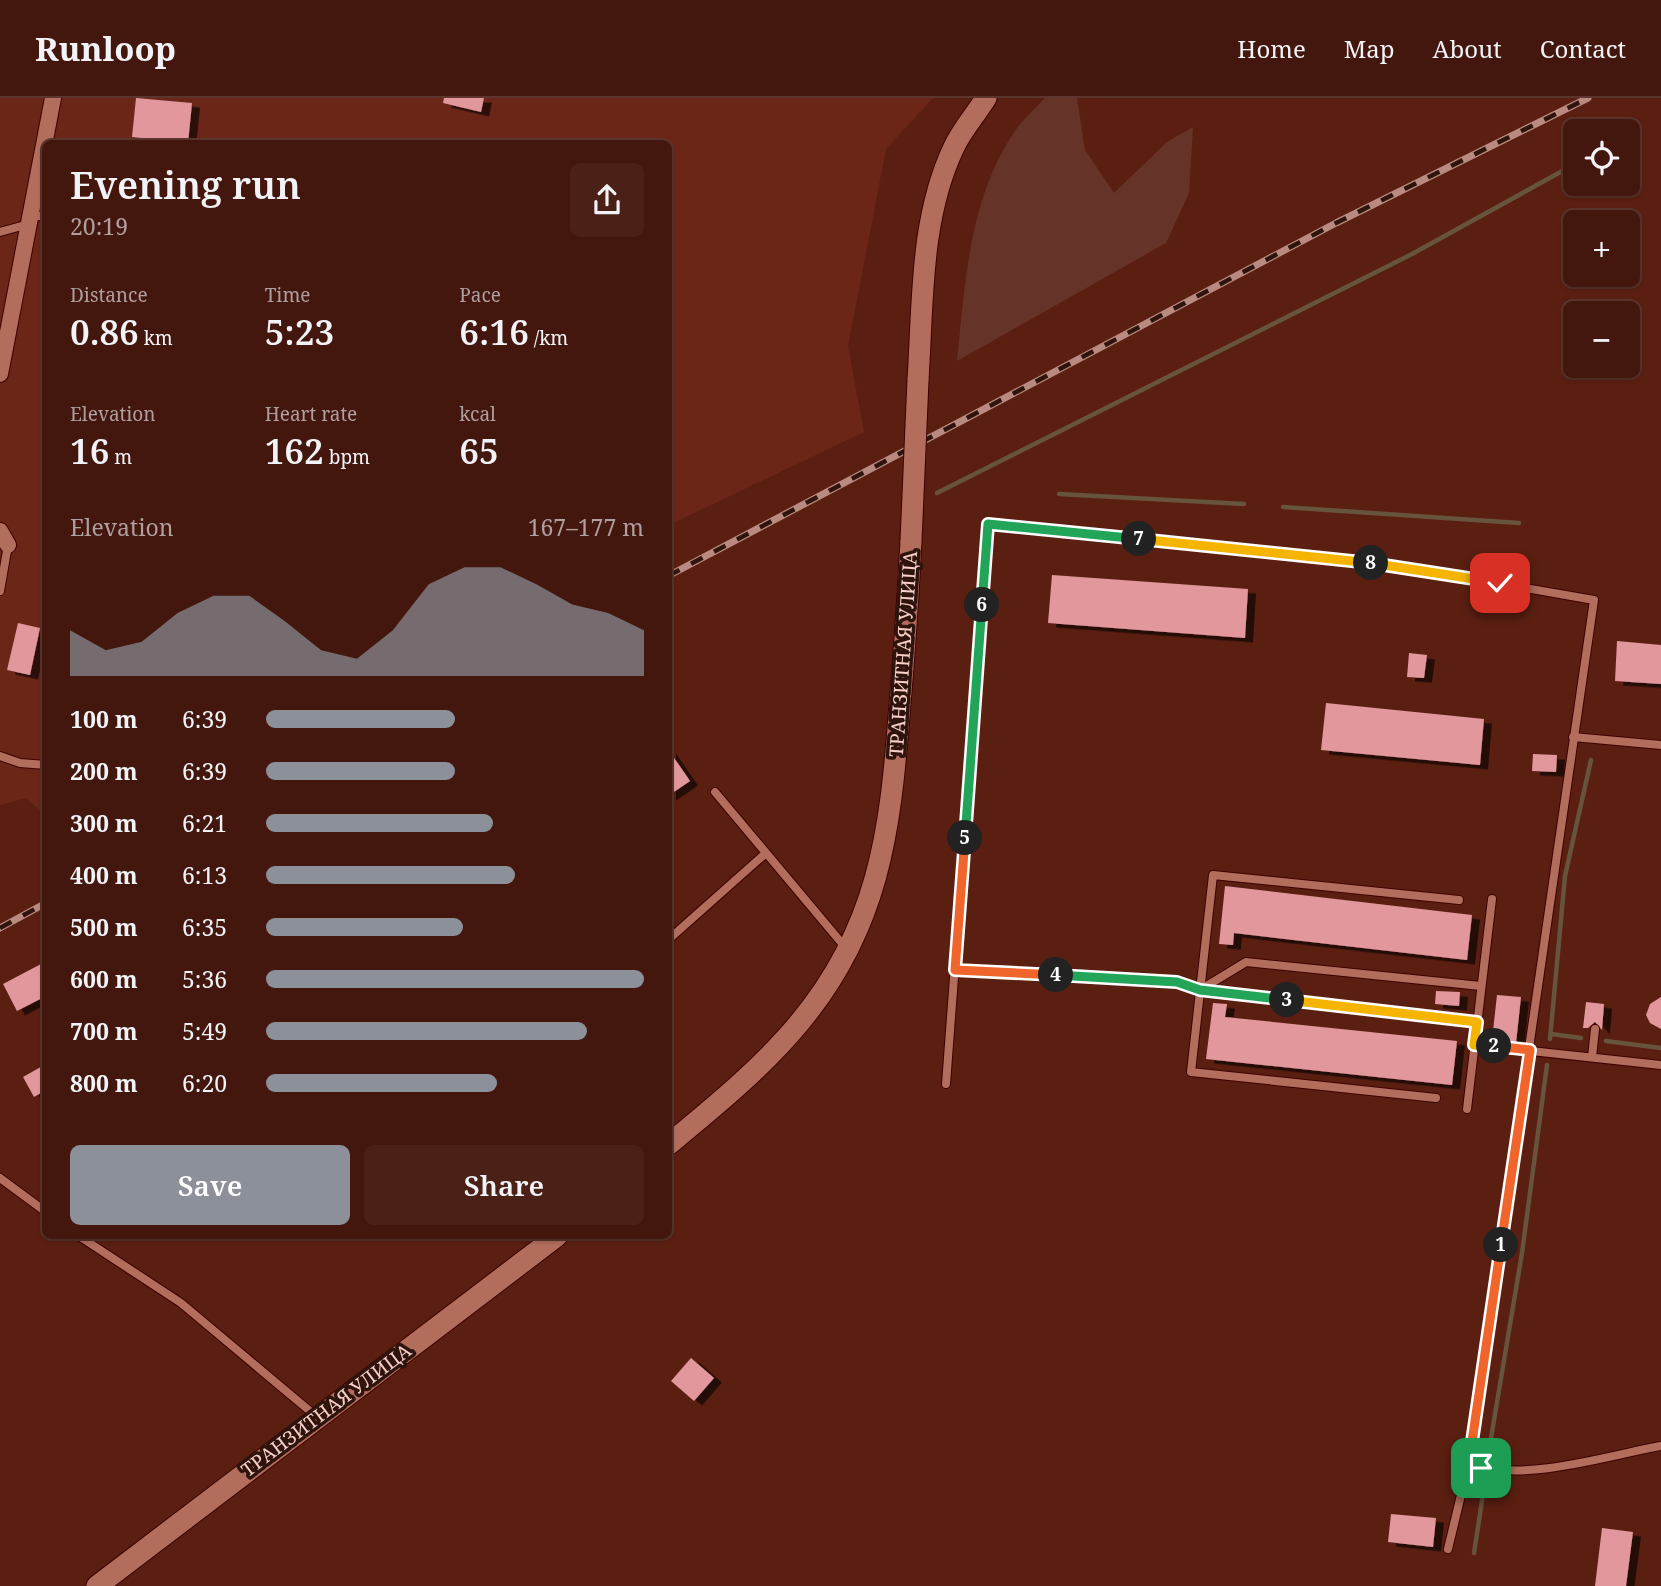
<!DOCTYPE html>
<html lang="en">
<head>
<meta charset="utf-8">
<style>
  body { margin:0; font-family:"Noto Serif",serif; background:#4b2017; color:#f1f3f6; height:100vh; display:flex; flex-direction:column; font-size:26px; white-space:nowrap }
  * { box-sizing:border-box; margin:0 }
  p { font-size:23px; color:#af9f9e }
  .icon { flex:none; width:38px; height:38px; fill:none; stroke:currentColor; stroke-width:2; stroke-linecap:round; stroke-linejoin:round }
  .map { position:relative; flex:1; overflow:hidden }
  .drawer { position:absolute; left:42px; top:42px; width:630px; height:1099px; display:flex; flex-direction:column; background:#44170e; border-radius:10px; box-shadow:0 2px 5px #0004,0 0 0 2px #5c362e }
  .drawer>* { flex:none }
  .controls { position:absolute; left:1563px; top:21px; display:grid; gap:14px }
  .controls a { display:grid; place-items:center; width:77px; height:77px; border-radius:10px; background:#44170e; box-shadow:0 2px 5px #0004,0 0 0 2px #5c362e; font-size:35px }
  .pin { position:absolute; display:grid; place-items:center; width:60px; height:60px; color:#fff; margin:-30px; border-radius:14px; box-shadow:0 4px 10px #0006 }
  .km { position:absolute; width:35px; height:35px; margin:-18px; border-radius:50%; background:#222; color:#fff; font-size:19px; line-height:35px; text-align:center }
  .round { display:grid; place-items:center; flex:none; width:74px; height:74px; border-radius:10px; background:#4b2017 }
  .summary { display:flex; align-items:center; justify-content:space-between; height:119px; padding:0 28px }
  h1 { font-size:38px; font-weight:600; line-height:52px }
  .stats { display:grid; grid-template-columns:repeat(3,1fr); gap:10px; height:119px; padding:7px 28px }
  .stats div { display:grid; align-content:center }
  .stats b { font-size:35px; font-weight:600 }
  .stats small { font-size:19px; font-weight:400 }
  .stats p { font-size:19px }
  .chart { height:196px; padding:14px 28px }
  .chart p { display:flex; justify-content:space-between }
  .chart svg { width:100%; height:126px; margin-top:7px; fill:#8c9099; opacity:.7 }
  .button { display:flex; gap:14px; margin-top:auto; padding:14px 28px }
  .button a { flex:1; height:80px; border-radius:10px; background:#8c9099; color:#fff; font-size:28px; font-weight:600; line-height:80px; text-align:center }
  .button a+a { background:#4b2017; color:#f1f3f6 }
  ul { padding:0 28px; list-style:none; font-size:23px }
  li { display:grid; grid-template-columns:112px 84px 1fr; align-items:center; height:52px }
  li i { height:18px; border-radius:9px; background:#8c9099 }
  header { display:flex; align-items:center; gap:42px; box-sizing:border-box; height:98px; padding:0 35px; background:#44170e; border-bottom:2px solid #5c362e }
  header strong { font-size:33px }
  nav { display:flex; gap:38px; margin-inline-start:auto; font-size:24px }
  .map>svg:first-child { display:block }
  .built { fill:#6b2618 }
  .green { fill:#663328 }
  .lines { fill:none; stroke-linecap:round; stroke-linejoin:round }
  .stream { stroke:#66543c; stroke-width:4.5 }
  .building { fill:#e2979d; filter:url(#shadow) }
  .service-casing { stroke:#3d0200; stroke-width:10 }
  .minor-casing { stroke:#3d0200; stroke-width:18 }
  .secondary-casing { stroke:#3d0200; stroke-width:23 }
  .service { stroke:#b26d5d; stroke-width:8 }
  .minor { stroke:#b26d5d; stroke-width:16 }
  .secondary { stroke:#b26d5d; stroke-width:21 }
  .rail-casing { stroke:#b98a7f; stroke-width:7 }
  .rail { stroke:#2f140e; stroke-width:4.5; stroke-dasharray:13; stroke-linecap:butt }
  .secondary-bridge-casing { stroke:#3d0200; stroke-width:23; stroke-linecap:butt }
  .secondary-bridge { stroke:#b26d5d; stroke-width:21 }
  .split-1-casing { stroke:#fff; stroke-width:14 }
  .split-2-casing { stroke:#fff; stroke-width:14 }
  .split-3-casing { stroke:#fff; stroke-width:14 }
  .split-4-casing { stroke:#fff; stroke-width:14 }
  .split-5-casing { stroke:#fff; stroke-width:14 }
  .split-6-casing { stroke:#fff; stroke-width:14 }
  .split-7-casing { stroke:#fff; stroke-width:14 }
  .split-8-casing { stroke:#fff; stroke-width:14 }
  .split-9-casing { stroke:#fff; stroke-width:14 }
  .split-1 { stroke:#f0652b; stroke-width:9 }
  .split-2 { stroke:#f0652b; stroke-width:9 }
  .split-3 { stroke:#f5b400; stroke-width:9 }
  .split-4 { stroke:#22a559; stroke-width:9 }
  .split-5 { stroke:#f0652b; stroke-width:9 }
  .split-6 { stroke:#22a559; stroke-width:9 }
  .split-7 { stroke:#22a559; stroke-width:9 }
  .split-8 { stroke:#f5b400; stroke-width:9 }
  .split-9 { stroke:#f5b400; stroke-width:9 }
  .labels { text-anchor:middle; stroke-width:7; stroke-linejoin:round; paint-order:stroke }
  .street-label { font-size:19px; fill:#f7d0c7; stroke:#2f140e }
</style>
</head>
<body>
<header>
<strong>Runloop</strong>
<nav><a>Home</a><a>Map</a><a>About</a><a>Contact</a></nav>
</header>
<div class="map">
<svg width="1661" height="1488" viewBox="0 0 1661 1488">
  <defs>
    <filter id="shadow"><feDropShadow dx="8" dy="4.5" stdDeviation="0" flood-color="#0009"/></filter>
  </defs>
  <rect width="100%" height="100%" fill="#5b1f12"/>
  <path class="built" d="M0,0h933l-47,51 -38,197 16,86 -195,93 -1,-381h-622l-1,665 -3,3 -16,-14 -26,7z"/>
  <path class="green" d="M1045,0h32l8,52 29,43 53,-51 26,-15 -4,66 -23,50 -209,118c8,-76 12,-161 56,-227 8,-13 22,-25 32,-36z"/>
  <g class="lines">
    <path class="stream" d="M937,395l475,-239 163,-90
      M1059,396l185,10
      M1283,409l236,16
      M1551,936l30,4
      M1550,941l15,-163 26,-116
      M1606,943l55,7
      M1488,1358l34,-203 25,-188
      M1474,1455l11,-72"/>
  </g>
  <path class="building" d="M136,0l56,5 -4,40 -56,-6z
    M444,0h40l-3,14 -38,-9z
    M1052,477l196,14 -3,49 -197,-15z
    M18,525l22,5 -10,47 -23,-5z
    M1617,543l44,4v39l-46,-3z
    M1409,555l18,2 -3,23 -17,-1z
    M1326,605l158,16 -4,46 -159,-15z
    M668,651l22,32 -22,15z
    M1533,656l24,1 -1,17 -24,-1z
    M1225,788l247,29 -5,45 -233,-27 -1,12 -14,-1z
    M41,866l5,9v23l-29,15 -14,-27z
    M1436,893l24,1 -1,14 -24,-2z
    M1497,897l24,2 -5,46 -24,-3z
    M1661,899v32l-11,-6 -4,-8 4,-11z
    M1586,904l18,2 -2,26 -7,-8 -7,6h-5z
    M1213,905l14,1 -2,13 232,24 -5,44 -246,-26z
    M46,966v26l-12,7 -11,-20z
    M691,1260l23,20 -20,23 -23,-20z
    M1391,1416l45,4 -3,29 -45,-5z
    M1602,1430l31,4 -7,54h-31z"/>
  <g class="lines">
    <defs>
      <path id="service" d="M31,117l15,2
        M0,134l29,-8
        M0,493l8,-46
        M1573,639l88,8
        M0,658l20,7 26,2
        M715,694l130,155
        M668,842l98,-87
        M955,872l222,12 23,8 277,32
        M1200,892l46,-28 235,24
        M1474,947l187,20
        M1592,959l3,-28
        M946,986l42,-560 417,43 189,33 -125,862 -21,87
        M1436,1000l-245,-26 22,-197 246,25
        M1467,1011l25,-210
        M0,1080l46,34
        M79,1138l102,67 136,114
        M1469,1364c48,23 140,-7 192,-16"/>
      <path id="minor" d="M0,276l53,-276
        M0,433l8,14"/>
      <path id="secondary" d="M918,282c5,-78 2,-162 36,-233 8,-17 22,-33 32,-49
        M668,1047c46,-38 94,-77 132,-123 78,-94 90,-189 99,-306 5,-58 9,-117 12,-175
        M97,1488l460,-350"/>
    </defs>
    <use href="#service" class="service-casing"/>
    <use href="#minor" class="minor-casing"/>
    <use href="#secondary" class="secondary-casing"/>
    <use href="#service" class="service"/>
    <use href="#minor" class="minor"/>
    <use href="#secondary" class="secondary"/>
    <defs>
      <path id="rail" d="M668,478l668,-353 252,-125
        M0,830l46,-25"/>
    </defs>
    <use href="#rail" class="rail-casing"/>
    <use href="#rail" class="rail"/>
    <defs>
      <path id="secondary-bridge" d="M911,443l7,-161"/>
    </defs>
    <use href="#secondary-bridge" class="secondary-bridge-casing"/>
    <use href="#secondary-bridge" class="secondary-bridge"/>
  </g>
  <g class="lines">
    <defs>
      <path id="split-1" d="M1481,1370l-12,-6 32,-217"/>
      <path id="split-2" d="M1494,948l36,4 -29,195"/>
      <path id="split-3" d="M1287,902l190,22 -3,23 20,1"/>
      <path id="split-4" d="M1056,877l121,7 23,8 87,10"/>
      <path id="split-5" d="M965,740l-10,132 101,5"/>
      <path id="split-6" d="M965,740l17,-233"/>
      <path id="split-7" d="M982,507l6,-81 151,15"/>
      <path id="split-8" d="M1139,441l232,24"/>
      <path id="split-9" d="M1371,465l129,20"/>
    </defs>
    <use href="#split-1" class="split-1-casing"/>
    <use href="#split-2" class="split-2-casing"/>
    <use href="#split-3" class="split-3-casing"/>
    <use href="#split-4" class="split-4-casing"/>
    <use href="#split-5" class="split-5-casing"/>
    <use href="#split-6" class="split-6-casing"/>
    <use href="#split-7" class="split-7-casing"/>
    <use href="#split-8" class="split-8-casing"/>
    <use href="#split-9" class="split-9-casing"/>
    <use href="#split-1" class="split-1"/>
    <use href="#split-2" class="split-2"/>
    <use href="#split-3" class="split-3"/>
    <use href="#split-4" class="split-4"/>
    <use href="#split-5" class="split-5"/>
    <use href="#split-6" class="split-6"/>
    <use href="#split-7" class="split-7"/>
    <use href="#split-8" class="split-8"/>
    <use href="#split-9" class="split-9"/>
  </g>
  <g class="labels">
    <g class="street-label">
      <text transform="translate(903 556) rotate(-86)" y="7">ТРАНЗИТНАЯ УЛИЦА</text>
      <text transform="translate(326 1312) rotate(-37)" y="7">ТРАНЗИТНАЯ УЛИЦА</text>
    </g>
  </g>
</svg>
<div class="controls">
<a><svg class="icon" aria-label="locate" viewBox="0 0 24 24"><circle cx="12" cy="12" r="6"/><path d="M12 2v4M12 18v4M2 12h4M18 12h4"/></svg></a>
<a>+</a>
<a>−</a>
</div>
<div class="pin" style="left:1481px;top:1370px;background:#1e9e55"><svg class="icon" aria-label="arrive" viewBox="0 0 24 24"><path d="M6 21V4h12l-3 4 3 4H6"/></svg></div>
<div class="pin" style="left:1500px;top:485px;background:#d93025"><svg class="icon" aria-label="check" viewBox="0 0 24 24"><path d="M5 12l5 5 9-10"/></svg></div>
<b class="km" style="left:1501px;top:1147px">1</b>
<b class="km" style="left:1494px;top:948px">2</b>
<b class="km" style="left:1287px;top:902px">3</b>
<b class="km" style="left:1056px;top:877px">4</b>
<b class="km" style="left:965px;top:740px">5</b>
<b class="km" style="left:982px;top:507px">6</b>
<b class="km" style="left:1139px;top:441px">7</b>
<b class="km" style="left:1371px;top:465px">8</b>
<section class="drawer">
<div class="summary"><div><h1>Evening run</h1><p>20:19</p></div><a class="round"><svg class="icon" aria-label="share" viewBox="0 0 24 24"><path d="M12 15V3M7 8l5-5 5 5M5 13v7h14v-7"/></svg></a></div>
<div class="stats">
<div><p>Distance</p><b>0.86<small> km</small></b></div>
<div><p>Time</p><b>5:23</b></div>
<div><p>Pace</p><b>6:16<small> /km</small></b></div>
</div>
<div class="stats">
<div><p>Elevation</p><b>16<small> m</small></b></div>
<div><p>Heart rate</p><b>162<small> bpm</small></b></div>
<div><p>kcal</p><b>65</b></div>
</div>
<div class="chart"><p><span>Elevation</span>167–177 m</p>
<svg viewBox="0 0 160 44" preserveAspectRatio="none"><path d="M0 44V28L10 35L20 32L30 22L40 16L50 16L60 25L70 35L80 38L90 28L100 12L110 6L120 6L130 12L140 19L150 22L160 28V44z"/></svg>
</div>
<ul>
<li><b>100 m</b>6:39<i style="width:50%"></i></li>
<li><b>200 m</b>6:39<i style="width:50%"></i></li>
<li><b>300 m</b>6:21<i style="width:60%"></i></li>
<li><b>400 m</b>6:13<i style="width:66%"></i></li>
<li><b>500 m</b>6:35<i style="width:52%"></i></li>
<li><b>600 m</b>5:36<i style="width:100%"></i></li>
<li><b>700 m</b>5:49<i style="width:85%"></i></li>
<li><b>800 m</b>6:20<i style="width:61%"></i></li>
</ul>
<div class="button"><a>Save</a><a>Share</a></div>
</section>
</div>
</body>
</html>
